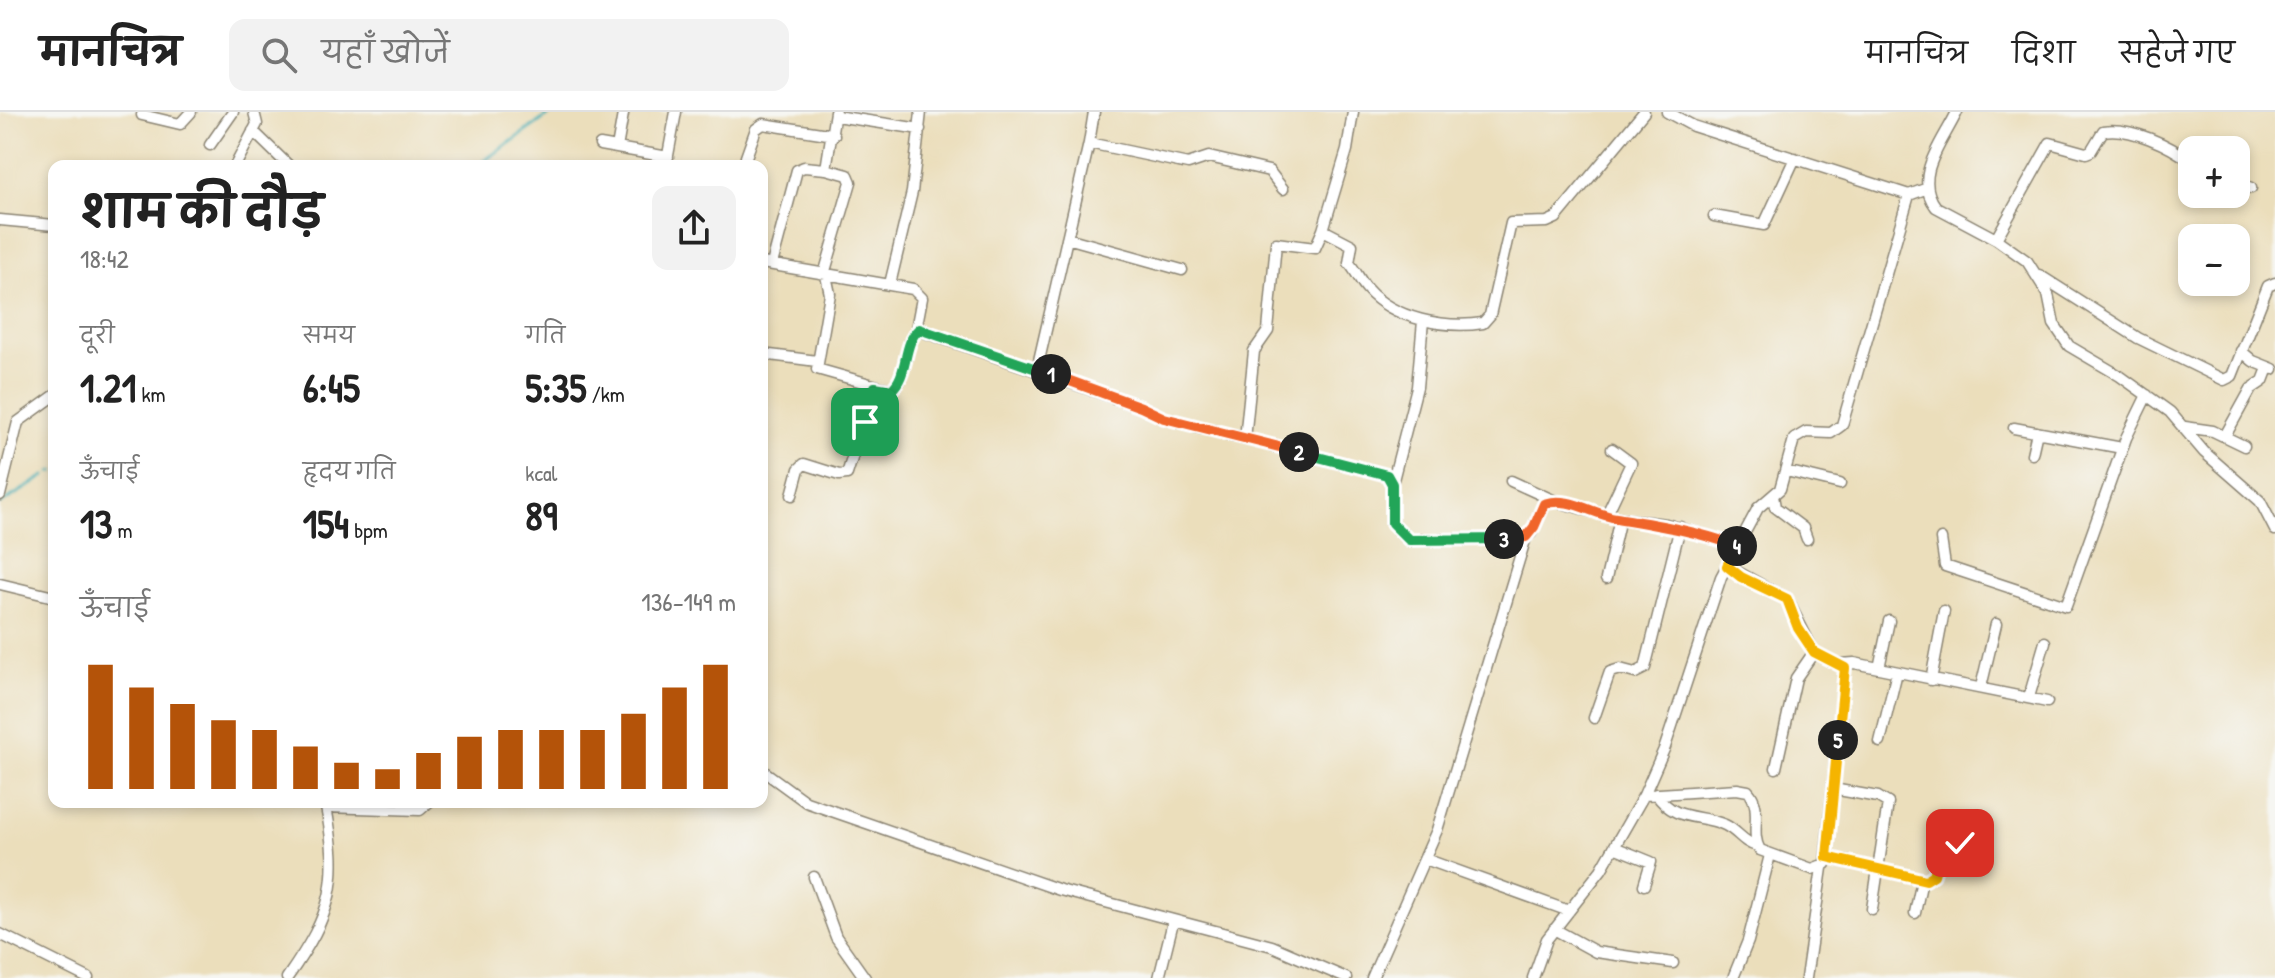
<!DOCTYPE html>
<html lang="hi">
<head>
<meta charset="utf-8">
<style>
  body { margin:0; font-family:"Patrick Hand","Playpen Sans Deva",sans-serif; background:#f2f2f2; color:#222; height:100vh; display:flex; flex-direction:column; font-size:30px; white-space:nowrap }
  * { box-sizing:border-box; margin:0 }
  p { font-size:26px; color:#767676 }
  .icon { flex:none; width:44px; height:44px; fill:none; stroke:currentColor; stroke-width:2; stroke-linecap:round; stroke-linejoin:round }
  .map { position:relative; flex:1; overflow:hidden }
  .details { position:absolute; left:48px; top:48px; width:720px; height:648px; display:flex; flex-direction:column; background:#fff; border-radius:16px; box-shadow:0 4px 12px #0003 }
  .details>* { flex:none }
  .tools { position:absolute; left:2178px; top:24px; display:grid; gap:16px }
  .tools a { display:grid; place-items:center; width:72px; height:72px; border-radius:16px; background:#fff; box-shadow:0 4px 12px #0003; font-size:40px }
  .pin { position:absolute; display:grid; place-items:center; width:68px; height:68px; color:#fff; margin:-34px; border-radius:16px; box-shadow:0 4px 12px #0006 }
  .km { position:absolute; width:40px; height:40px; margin:-20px; border-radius:50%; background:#222; color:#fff; font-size:22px; line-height:40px; text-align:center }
  .round { display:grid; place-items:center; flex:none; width:84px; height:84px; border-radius:16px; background:#f2f2f2 }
  .head { display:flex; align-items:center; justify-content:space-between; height:136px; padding:0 32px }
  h1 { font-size:44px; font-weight:700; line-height:60px }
  .metrics { display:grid; grid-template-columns:repeat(3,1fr); gap:12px; height:136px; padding:8px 32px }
  .metrics div { display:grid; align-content:center }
  .metrics b { font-size:40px; font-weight:700 }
  .metrics small { font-size:22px; font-weight:400 }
  .metrics p { font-size:22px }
  .chart { height:224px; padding:16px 32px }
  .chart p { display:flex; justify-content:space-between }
  .chart svg { width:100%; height:144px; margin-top:8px; stroke:#b45309; stroke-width:6 }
  header { display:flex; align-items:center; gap:48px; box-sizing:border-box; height:112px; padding:0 40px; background:#fff; border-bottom:2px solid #e0e0e0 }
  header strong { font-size:38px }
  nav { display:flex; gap:44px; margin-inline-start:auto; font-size:28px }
  .search { width:560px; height:72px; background:#f2f2f2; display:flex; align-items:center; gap:20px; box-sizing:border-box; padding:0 28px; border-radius:16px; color:#767676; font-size:30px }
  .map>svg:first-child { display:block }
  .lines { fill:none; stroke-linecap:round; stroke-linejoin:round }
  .stream { stroke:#3daeb6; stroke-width:3 }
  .minor-casing { stroke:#8b8473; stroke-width:13 }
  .minor { stroke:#fff; stroke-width:10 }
  .split-1-casing { stroke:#fff; stroke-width:16 }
  .split-2-casing { stroke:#fff; stroke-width:16 }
  .split-3-casing { stroke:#fff; stroke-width:16 }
  .split-4-casing { stroke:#fff; stroke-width:16 }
  .split-5-casing { stroke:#fff; stroke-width:16 }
  .split-6-casing { stroke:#fff; stroke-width:16 }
  .split-1 { stroke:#22a559; stroke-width:10 }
  .split-2 { stroke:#f0652b; stroke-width:10 }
  .split-3 { stroke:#22a559; stroke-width:10 }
  .split-4 { stroke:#f0652b; stroke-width:10 }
  .split-5 { stroke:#f5b400; stroke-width:10 }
  .split-6 { stroke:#f5b400; stroke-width:10 }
</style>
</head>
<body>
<header>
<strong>मानचित्र</strong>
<div class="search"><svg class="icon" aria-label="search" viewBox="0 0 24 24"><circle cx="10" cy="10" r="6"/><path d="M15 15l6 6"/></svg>यहाँ खोजें</div>
<nav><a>मानचित्र</a><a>दिशा</a><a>सहेजे गए</a></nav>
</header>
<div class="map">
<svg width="2275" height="866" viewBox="0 0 2275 866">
  <rect width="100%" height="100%" fill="#f6f6f2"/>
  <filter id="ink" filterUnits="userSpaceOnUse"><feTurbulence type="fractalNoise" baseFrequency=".0125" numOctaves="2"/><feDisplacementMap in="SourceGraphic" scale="16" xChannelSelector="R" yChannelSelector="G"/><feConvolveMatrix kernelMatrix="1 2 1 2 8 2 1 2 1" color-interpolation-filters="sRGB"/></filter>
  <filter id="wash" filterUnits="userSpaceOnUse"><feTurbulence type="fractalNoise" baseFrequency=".006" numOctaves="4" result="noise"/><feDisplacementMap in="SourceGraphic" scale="32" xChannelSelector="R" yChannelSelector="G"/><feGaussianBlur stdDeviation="1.8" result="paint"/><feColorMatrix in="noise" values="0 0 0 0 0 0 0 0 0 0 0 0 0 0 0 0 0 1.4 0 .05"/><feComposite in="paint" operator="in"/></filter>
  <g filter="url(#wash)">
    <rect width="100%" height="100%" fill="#ebdebb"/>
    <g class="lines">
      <path class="stream" d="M477,54l76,-54
        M51,360l3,-1
        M0,392l45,-28"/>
    </g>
  </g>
  <g filter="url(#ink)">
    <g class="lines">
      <defs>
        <path id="minor" d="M1667,0l26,14 216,69
          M1957,0c-14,30 -45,64 -21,95l60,32 31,22 21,33 6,30 15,22 51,30 50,36 34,40 56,49 15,29
          M142,3l38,9 11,-12
          M836,4l84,13
          M253,19l36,35
          M1089,31l5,-31
          M210,33l23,-33
          M600,33l68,12
          M617,36l6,-34
          M746,45l10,-28 7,-5 71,11
          M235,54l22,-42 -3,-12
          M666,54l10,-54
          M826,57l22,6 3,7 -26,89 5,23 -13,75 74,21c18,-14 11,-46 28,-61
          M2236,70l15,6
          M1714,104l50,9 31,-67
          M0,108l54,5
          M1323,118l24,-80 6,-38
          M1067,126l115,32
          M1996,127l54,-96 36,10 5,-2 12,-20c27,-5 68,15 89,31
          M762,151l151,26 9,9 -5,26 7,8 217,75 23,11 223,57 5,9v39l17,17 111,-1 11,-6 13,-29 11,-3 60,17 51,6 72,22
          M772,152l25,-94 7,-3 22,2 9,-57
          M2039,163l99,63 86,42 8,-4 36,-90 7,-3
          M890,172l22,-92 9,-80
          M2241,239l12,10 20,8
          M762,242l55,7
          M1037,257l52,-226 99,21 21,-7 60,14 14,18
          M2185,315l28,4 31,15
          M2014,316l108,20
          M2225,324l26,-47 12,-8 5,-13
          M1245,327l9,-88 14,-20 8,-88 39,5 8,-18 29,15 -3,18c7,8 11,18 18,26 26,30 79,40 116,34l7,-8 21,-92 36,-1 9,-4 88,-106
          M2032,342l5,-22
          M1786,359l54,13
          M1511,369l44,20
          M1392,372l25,-97 6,-66
          M0,383l18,-73 36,-26
          M792,383l7,-26 5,-5 35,11 8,-1 28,-87
          M1773,384l2,11 28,21 4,11
          M1606,404l25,-53 -19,-14
          M1941,427l4,27 121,40 60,-168 21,-43
          M1606,467l14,-61
          M0,472l54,13
          M1841,552l13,-1 193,39
          M1879,556l10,-47
          M1931,568l13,-69
          M1981,575l15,-63
          M2029,585l16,-55
          M1594,606l16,-46 10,-3 15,4 10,-5 35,-141
          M1880,630l17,-70
          M1776,656l20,-90 18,-26
          M762,658l44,32 254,88 212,56 74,32
          M1833,677l45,8 10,6 -16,106
          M1656,682c20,29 43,19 69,31 13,6 18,18 32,21
          M1644,683l93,-6 11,2c16,18 1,41 12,59l52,19 13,-5 20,-196 -31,-16 -27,-53 -60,-33
          M326,695l94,3 9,-8
          M1614,735l37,15 -7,23
          M1827,745l99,23 8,-5 6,-22 19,-5 5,-29
          M1425,747l144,52
          M814,765l22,60 29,41
          M1915,801l7,-33
          M1554,817l42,23 77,11
          M0,822l88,44
          M287,866c46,-66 54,-96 38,-176
          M1159,866l14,-56
          M1372,866l65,-148 89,-293
          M1533,866l14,-39 54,-69 43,-75 21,-48 56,-170 37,-69 22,-19 14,-50 12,-7 25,1 11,-8 67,-230 16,-6
          M1733,866l15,-37 22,-86
          M1806,866l16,-110"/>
      </defs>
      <use href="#minor" class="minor-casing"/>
      <use href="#minor" class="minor"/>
    </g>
  </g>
  <g class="lines" filter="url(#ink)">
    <defs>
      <path id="split-1" d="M865,310l10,-35 16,3c18,-14 11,-46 28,-61l132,45"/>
      <path id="split-2" d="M1051,262l90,33 23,11 135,34"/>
      <path id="split-3" d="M1299,340l88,23 5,9v39l17,17 95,-1"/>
      <path id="split-4" d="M1504,427l22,-2 8,-10 10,-23c22,-9 49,10 72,14 42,7 80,13 121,28"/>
      <path id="split-5" d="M1737,434l-10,20 14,11 46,22 11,29 16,24 31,16 -7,72"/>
      <path id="split-6" d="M1838,628l-11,117 99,23 8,-5 6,-22 16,-3 4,-7"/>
    </defs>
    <use href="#split-1" class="split-1-casing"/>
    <use href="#split-2" class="split-2-casing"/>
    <use href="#split-3" class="split-3-casing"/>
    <use href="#split-4" class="split-4-casing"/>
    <use href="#split-5" class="split-5-casing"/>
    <use href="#split-6" class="split-6-casing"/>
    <use href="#split-1" class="split-1"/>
    <use href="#split-2" class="split-2"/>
    <use href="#split-3" class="split-3"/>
    <use href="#split-4" class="split-4"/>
    <use href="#split-5" class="split-5"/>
    <use href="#split-6" class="split-6"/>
  </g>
</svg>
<div class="tools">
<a>+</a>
<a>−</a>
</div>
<div class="pin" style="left:865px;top:310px;background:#1e9e55"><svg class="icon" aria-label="arrive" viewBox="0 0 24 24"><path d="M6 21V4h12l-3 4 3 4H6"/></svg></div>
<div class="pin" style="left:1960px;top:731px;background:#d93025"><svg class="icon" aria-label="check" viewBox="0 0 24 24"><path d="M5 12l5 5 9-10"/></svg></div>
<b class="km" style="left:1051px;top:262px">1</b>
<b class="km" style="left:1299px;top:340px">2</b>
<b class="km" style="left:1504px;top:427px">3</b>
<b class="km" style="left:1737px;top:434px">4</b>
<b class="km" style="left:1838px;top:628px">5</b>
<section class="details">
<div class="head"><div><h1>शाम की दौड़</h1><p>18:42</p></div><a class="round"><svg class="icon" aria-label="share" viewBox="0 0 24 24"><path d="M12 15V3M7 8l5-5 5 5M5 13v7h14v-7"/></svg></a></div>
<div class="metrics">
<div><p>दूरी</p><b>1.21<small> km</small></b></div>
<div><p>समय</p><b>6:45</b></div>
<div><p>गति</p><b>5:35<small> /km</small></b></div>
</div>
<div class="metrics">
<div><p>ऊँचाई</p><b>13<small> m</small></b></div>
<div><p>हृदय गति</p><b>154<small> bpm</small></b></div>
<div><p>kcal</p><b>89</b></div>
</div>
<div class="chart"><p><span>ऊँचाई</span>136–149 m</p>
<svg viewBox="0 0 160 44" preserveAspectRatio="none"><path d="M5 44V6M15 44V13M25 44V18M35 44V23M45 44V26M55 44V31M65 44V36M75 44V38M85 44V33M95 44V28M105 44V26M115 44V26M125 44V26M135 44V21M145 44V13M155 44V6"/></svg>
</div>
</section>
</div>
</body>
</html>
